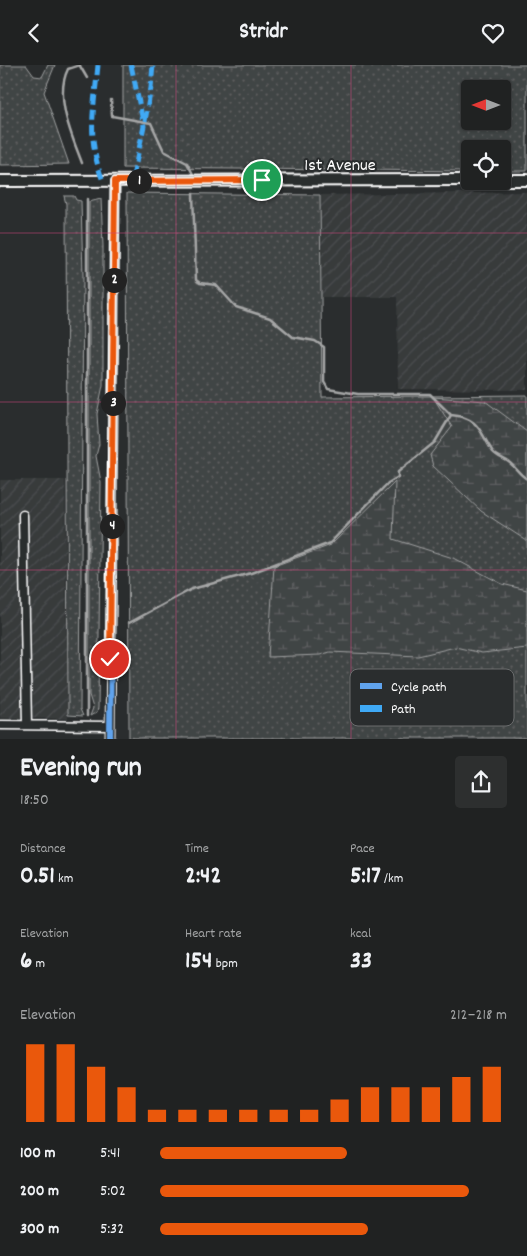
<!DOCTYPE html>
<html lang="en">
<head>
<meta charset="utf-8">
<style>
  body { margin:0; font-family:Dekko,sans-serif; background:#2d2f2f; color:#f1f3f6; height:100vh; display:flex; flex-direction:column; font-size:19px; white-space:nowrap }
  * { box-sizing:border-box; margin:0 }
  p { font-size:16px; color:#a2a4a5 }
  .icon { flex:none; width:28px; height:28px; fill:none; stroke:currentColor; stroke-width:2; stroke-linecap:round; stroke-linejoin:round }
  .map { position:relative; height:674px; overflow:hidden }
  .panel { display:flex; flex-direction:column; background:#202222; flex:1 }
  .panel>* { flex:none }
  .needle { width:32px; rotate:270deg }
  .tools { position:absolute; left:461px; top:15px; display:grid; gap:10px }
  .tools a { display:grid; place-items:center; width:50px; height:50px; border-radius:5px; background:#202222; box-shadow:0 1px 4px #0004,0 0 0 1px #3d3f40; font-size:25px }
  .pin { position:absolute; display:grid; place-items:center; width:42px; height:42px; color:#fff; margin:-21px; border:2px solid #fff; border-radius:50%; box-shadow:0 1px 5px #0007 }
  .km { position:absolute; width:25px; height:25px; margin:-12px; border-radius:50%; background:#222; color:#fff; font-size:14px; line-height:25px; text-align:center }
  .round { display:grid; place-items:center; flex:none; width:52px; height:52px; border-radius:5px; background:#2d2f2f }
  .headline { display:flex; align-items:center; justify-content:space-between; height:85px; padding:0 20px }
  h1 { font-size:28px; font-weight:700; line-height:38px }
  .figures { display:grid; grid-template-columns:repeat(3,1fr); gap:8px; height:85px; padding:5px 20px }
  .figures div { display:grid; align-content:center }
  .figures b { font-size:25px; font-weight:700 }
  .figures small { font-size:14px; font-weight:400 }
  .figures p { font-size:14px }
  .chart { height:140px; padding:10px 20px }
  .chart p { display:flex; justify-content:space-between }
  .chart svg { width:100%; height:90px; margin-top:5px; stroke:#ea580c; stroke-width:6 }
  ul { padding:0 20px; list-style:none; font-size:16px }
  li { display:grid; grid-template-columns:80px 60px 1fr; align-items:center; height:38px }
  li i { height:12px; border-radius:6px; background:#ea580c }
  header { display:flex; justify-content:space-between; align-items:center; height:65px; padding:0 20px; background:#202222; font-size:22px; font-weight:700 }
  .map>svg:first-child { display:block }
  .industrial { fill:url(#industrial-furrows) }
  .grass { fill:url(#grass-dots); stroke:#a0a2a2; fill-rule:evenodd }
  .wetland { fill:url(#wetland-marsh); stroke:#a0a2a2 }
  .lines { fill:none; stroke-linecap:round; stroke-linejoin:round }
  .stream { stroke:#a6a7a7; stroke-width:2.5 }
  .minor-casing { stroke:#fff; stroke-width:11 }
  .major-casing { stroke:#fff; stroke-width:14 }
  .minor { stroke:#2a2d2e; stroke-width:8 }
  .major { stroke:#2a2d2e; stroke-width:10 }
  .quiet { stroke:#3fa9f5; stroke-width:5; stroke-dasharray:10 5; stroke-linecap:butt }
  .cycleway-casing { stroke:#2a2d2e; stroke-width:9 }
  .cycleway { stroke:#60a3ed; stroke-width:6 }
  .route-casing { stroke:#fff; stroke-width:10 }
  .route { stroke:#ea580c; stroke-width:6 }
  .grid { fill:none; stroke:#ce467c; stroke-width:1; stroke-opacity:0.55 }
  .labels { text-anchor:middle; stroke-width:4; stroke-linejoin:round; paint-order:stroke }
  .street-label { font-size:18px; fill:#fff; stroke:#2a2d2e }
  .key { fill:#2a2d2e; stroke:#6a6c6d; stroke-width:1 }
  .key-label { font-size:14px; fill:#fff }
</style>
</head>
<body>
<header><svg class="icon" aria-label="back" viewBox="0 0 24 24"><path d="M15 5l-7 7 7 7"/></svg>Stridr<svg class="icon" aria-label="heart" viewBox="0 0 24 24"><path d="M12 20l-8-8c-3-5 5-10 8-4 3-6 11-1 8 4z"/></svg></header>
<div class="map">
<svg width="527" height="674" viewBox="0 0 527 674">
  <defs>
    <pattern id="industrial-furrows" width="10" height="10" patternUnits="userSpaceOnUse" patternTransform="scale(1.25)"><rect width="10" height="10" fill="#373a3b"/><path d="M-1 1l2-2M0 10L10 0M9 11l2-2" fill="none" stroke="#4b4e4f"/></pattern>
    <pattern id="grass-dots" width="8" height="8" patternUnits="userSpaceOnUse" patternTransform="scale(1.25)"><rect width="8" height="8" fill="#414445"/><path d="M2 2h.1M6 6h.1" fill="none" stroke="#5e6061" stroke-width="1.8" stroke-linecap="round"/></pattern>
    <pattern id="wetland-marsh" width="20" height="14" patternUnits="userSpaceOnUse" patternTransform="scale(1.25)"><rect width="20" height="14" fill="#414445"/><path d="M1 5h8M5 5V1M11 12h8M15 12V8" fill="none" stroke="#5e6061"/></pattern>
  </defs>
  <rect width="100%" height="100%" fill="#2a2d2e"/>
  <filter id="ink" filterUnits="userSpaceOnUse"><feTurbulence type="fractalNoise" baseFrequency=".02" numOctaves="2"/><feDisplacementMap in="SourceGraphic" scale="10" xChannelSelector="R" yChannelSelector="G"/><feConvolveMatrix kernelMatrix="1 2 1 2 8 2 1 2 1" color-interpolation-filters="sRGB"/></filter>
  <g filter="url(#ink)">
    <path class="industrial" d="M527,127v198l-129,-1 -1,-92h-76l-1,-102z
      M0,415h65l3,239 -68,-1z"/>
    <path class="grass" d="M0,0h26l8,11 8,1 6,-12h7l-11,27 25,72 -69,1z
      M123,0h404v106h-24l-1,-22h-32v22l-347,-3zM470,24h32v32h-32z
      M127,128l193,2 2,202 205,-2v343h-398z
      M64,131h10l2,4 5,1 2,75 -3,433 3,7 -15,-1 -2,-511z
      M101,134l2,47v139l-6,29 2,30 -3,12 5,26 -3,226 -1,4 -7,4 3,-8 -4,-13v-493z"/>
    <path class="wetland" d="M433,332l52,4 42,31v109l-46,-30 -48,-45 -3,-11 22,-28z
      M395,417l-2,57 60,19 49,26 25,6v58l-45,5 -27,-6 -37,9 -88,-4 -10,3 -52,2 6,-91 57,-21z"/>
    <g class="lines">
      <path class="stream" d="M80,0l-12,4c-14,28 4,67 14,94
        M80,1l7,12
        M111,35l1,16 39,7 13,28 23,12 6,11
        M87,134v517
        M451,350c29,3 28,16 42,37 4,5 12,7 17,11 6,5 10,12 17,16
        M129,558l63,-34 59,-16 79,-30 58,-60 10,-6v-5l37,-30 16,-27 -21,-21h-72l-30,-5 -4,-7v-35l-9,-6 -22,-4 -23,-19 -34,-11 -20,-22 -16,-2 -4,-3 -3,-87
        M86,674l1,-1"/>
      <defs>
        <path id="minor" d="M23,450l4,210
          M0,660l110,1
          M110,674l5,-558"/>
        <path id="major" d="M502,115h25
          M0,116l470,-1"/>
      </defs>
      <use href="#minor" class="minor-casing"/>
      <use href="#major" class="major-casing"/>
      <use href="#minor" class="minor"/>
      <use href="#major" class="major"/>
      <path class="quiet" d="M98,0c-4,45 -12,72 5,116
        M131,0l13,61 -12,55
        M145,56l6,-33 2,-23"/>
      <defs>
        <path id="cycleway" d="M110,674l5,-558"/>
      </defs>
      <use href="#cycleway" class="cycleway-casing"/>
      <use href="#cycleway" class="cycleway"/>
    </g>
  </g>
  <g class="lines" filter="url(#ink)">
    <defs>
      <path id="route" d="M110,594l5,-478 147,-1"/>
    </defs>
    <use href="#route" class="route-casing"/>
    <use href="#route" class="route"/>
  </g>
  <path class="grid" d="M176,0v674M351,0v674M0,168h527M0,337h527M0,505h527"/>
  <g class="labels">
    <g class="street-label">
      <text x="340" y="105">1st Avenue</text>
    </g>
  </g>
  <rect x="350" y="604" width="164" height="57" rx="8" class="key"/>
  <rect x="360" y="618" width="22" height="6" fill="#60a3ed"/>
  <rect x="360" y="640" width="22" height="7" fill="#3fa9f5"/>
  <g class="key-label">
    <text x="391" y="626">Cycle path</text>
    <text x="391" y="648">Path</text>
  </g>
</svg>
<div class="tools">
<a><svg class="needle" viewBox="-14 -14 28 28"><path d="M0-13l5 13h-10z" fill="#e53935"/><path d="M0 13l5-13h-10z" fill="#a2a4a5"/></svg></a>
<a><svg class="icon" aria-label="locate" viewBox="0 0 24 24"><circle cx="12" cy="12" r="6"/><path d="M12 2v4M12 18v4M2 12h4M18 12h4"/></svg></a>
</div>
<div class="pin" style="left:262px;top:115px;background:#1e9e55"><svg class="icon" aria-label="arrive" viewBox="0 0 24 24"><path d="M6 21V4h12l-3 4 3 4H6"/></svg></div>
<div class="pin" style="left:110px;top:594px;background:#d93025"><svg class="icon" aria-label="check" viewBox="0 0 24 24"><path d="M5 12l5 5 9-10"/></svg></div>
<b class="km" style="left:139px;top:116px">1</b>
<b class="km" style="left:114px;top:215px">2</b>
<b class="km" style="left:113px;top:338px">3</b>
<b class="km" style="left:112px;top:461px">4</b>
</div>
<section class="panel">
<div class="headline"><div><h1>Evening run</h1><p>18:50</p></div><a class="round"><svg class="icon" aria-label="share" viewBox="0 0 24 24"><path d="M12 15V3M7 8l5-5 5 5M5 13v7h14v-7"/></svg></a></div>
<div class="figures">
<div><p>Distance</p><b>0.51<small> km</small></b></div>
<div><p>Time</p><b>2:42</b></div>
<div><p>Pace</p><b>5:17<small> /km</small></b></div>
</div>
<div class="figures">
<div><p>Elevation</p><b>6<small> m</small></b></div>
<div><p>Heart rate</p><b>154<small> bpm</small></b></div>
<div><p>kcal</p><b>33</b></div>
</div>
<div class="chart"><p><span>Elevation</span>212–218 m</p>
<svg viewBox="0 0 160 44" preserveAspectRatio="none"><path d="M5 44V6M15 44V6M25 44V17M35 44V27M45 44V38M55 44V38M65 44V38M75 44V38M85 44V38M95 44V38M105 44V33M115 44V27M125 44V27M135 44V27M145 44V22M155 44V17"/></svg>
</div>
<ul>
<li><b>100 m</b>5:41<i style="width:54%"></i></li>
<li><b>200 m</b>5:02<i style="width:89%"></i></li>
<li><b>300 m</b>5:32<i style="width:60%"></i></li>
</ul>
</section>
</body>
</html>
